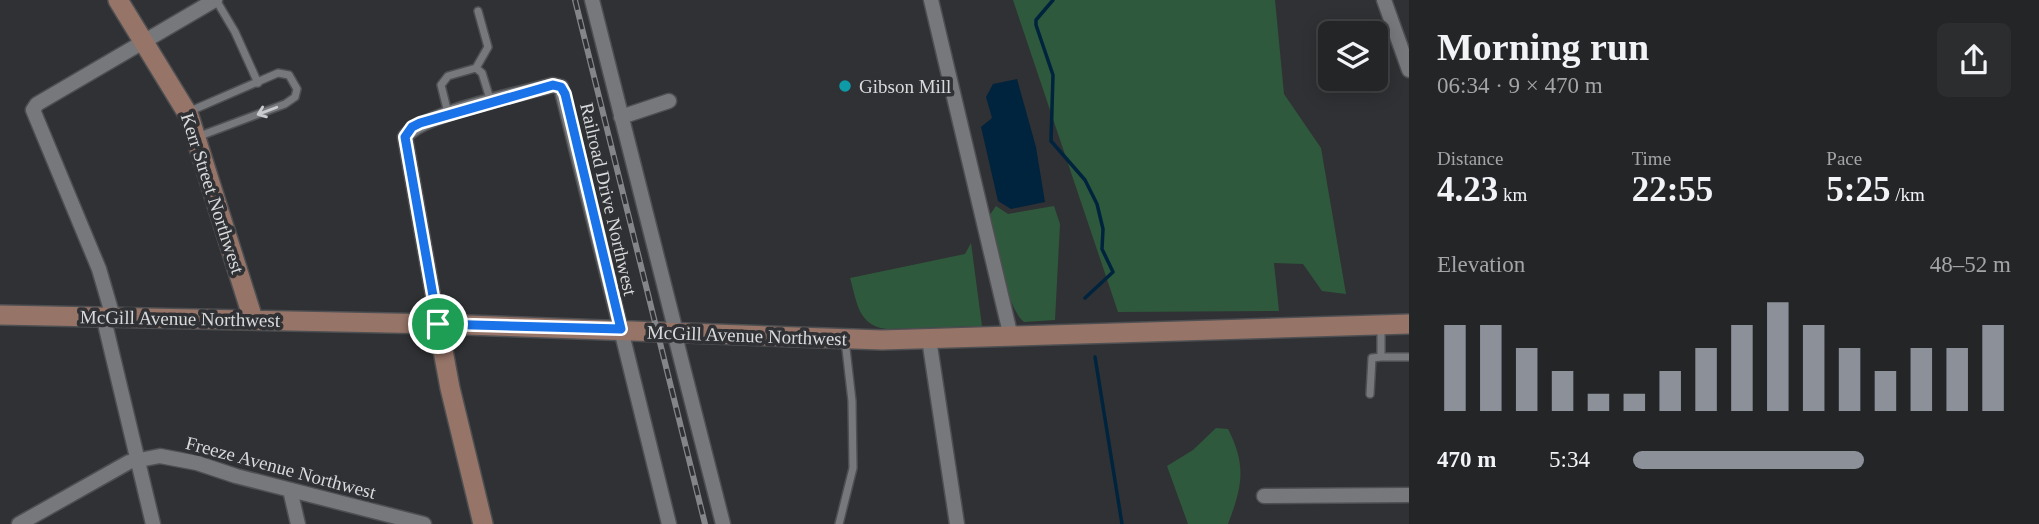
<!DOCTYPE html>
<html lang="en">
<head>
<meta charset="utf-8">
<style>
  body { margin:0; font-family:"Times New Roman",serif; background:#2c2d2f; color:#f1f3f6; height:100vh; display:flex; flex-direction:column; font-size:26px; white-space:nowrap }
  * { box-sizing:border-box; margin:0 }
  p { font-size:23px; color:#a3a5a7 }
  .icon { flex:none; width:38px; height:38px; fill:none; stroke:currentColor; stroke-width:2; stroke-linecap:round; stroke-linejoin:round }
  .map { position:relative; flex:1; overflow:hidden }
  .details { display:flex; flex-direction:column; background:#242527; width:630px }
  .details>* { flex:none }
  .buttons { position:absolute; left:1318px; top:21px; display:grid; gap:14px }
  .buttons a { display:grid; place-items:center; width:70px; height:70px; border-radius:10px; background:#242527; box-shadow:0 4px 18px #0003,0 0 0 2px #414244; font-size:35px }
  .pin { position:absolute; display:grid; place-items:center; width:60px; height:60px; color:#fff; margin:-30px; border:4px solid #fff; border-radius:50%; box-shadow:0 2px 7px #0007 }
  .round { display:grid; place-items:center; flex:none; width:74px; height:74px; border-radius:10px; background:#2c2d2f }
  .overview { display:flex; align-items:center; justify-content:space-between; height:119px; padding:0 28px }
  h1 { font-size:38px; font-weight:700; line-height:52px }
  .stats { display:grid; grid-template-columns:repeat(3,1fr); gap:10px; height:119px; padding:7px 28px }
  .stats div { display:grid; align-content:center }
  .stats b { font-size:35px; font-weight:700 }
  .stats small { font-size:19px; font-weight:400 }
  .stats p { font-size:19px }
  .chart { height:196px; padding:14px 28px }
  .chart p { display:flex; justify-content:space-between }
  .chart svg { width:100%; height:126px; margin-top:7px; stroke:#8c9099; stroke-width:6 }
  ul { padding:0 28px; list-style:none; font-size:23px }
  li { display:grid; grid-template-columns:112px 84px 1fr; align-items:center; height:52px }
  li i { height:18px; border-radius:9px; background:#8c9099 }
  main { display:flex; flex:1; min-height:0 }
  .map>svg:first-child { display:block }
  .green { fill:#2f593c }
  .water { fill:#00243d }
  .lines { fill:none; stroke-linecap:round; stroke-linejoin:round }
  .stream { stroke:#00243d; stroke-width:3.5 }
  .lane-casing { stroke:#4e4f52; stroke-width:10 }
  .street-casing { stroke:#4e4f52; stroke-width:17 }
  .secondary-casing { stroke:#4e4f52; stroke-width:22 }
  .lane { stroke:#77787c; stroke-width:7 }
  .street { stroke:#77787c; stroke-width:14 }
  .secondary { stroke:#967468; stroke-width:19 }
  .rail-casing { stroke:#848588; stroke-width:6 }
  .rail { stroke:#303134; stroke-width:3.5; stroke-dasharray:10; stroke-linecap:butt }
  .oneway { stroke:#cacbce }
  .route-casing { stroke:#fff; stroke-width:14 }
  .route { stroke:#1a73e8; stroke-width:9 }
  .culture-dot { fill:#0f9aa8; stroke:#303134; stroke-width:2.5 }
  .labels { text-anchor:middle; stroke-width:7; stroke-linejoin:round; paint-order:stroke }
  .poi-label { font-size:19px; fill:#d9dadc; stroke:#303134; text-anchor:start }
  .street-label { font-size:19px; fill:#d9dadc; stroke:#303134 }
</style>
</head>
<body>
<main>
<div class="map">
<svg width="1409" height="524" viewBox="0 0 1409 524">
  <rect width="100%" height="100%" fill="#303134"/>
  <path class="green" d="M1013,0h262l9,94 37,54 25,146 -24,-3 -19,-27 -29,-1 5,48 -161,1z
    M996,206l12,8 46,-8 6,18 -5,96 -31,2c-18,-14 -29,-82 -35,-106z
    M971,243l11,83 -95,3c-29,-3 -30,-27 -37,-51l115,-24z
    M1216,428l12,1c19,37 14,58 0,95h-40l-21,-58 26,-16z"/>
  <path class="water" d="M1017,79l19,68 9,55 -34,7 -13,-8 -17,-74 11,-9 -6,-21 7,-13z"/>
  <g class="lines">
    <path class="stream" d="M1053,0l-17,20v5l17,50 -2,66 34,39 12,24 6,25 -1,20 11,23 -28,26
      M1095,357l27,167"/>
    <defs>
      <path id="lane" d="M216,0l19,32 23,51
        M476,68l12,-21 -10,-36
        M188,112l90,-39 11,2 8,14 -2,8 -10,7 -88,33
        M448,113l-7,-28 7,-9 28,-8 6,5 9,29
        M1381,357h28
        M1370,394l2,-36 9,-1v-31
        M839,524l14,-56 -1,-67 -7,-61"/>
      <path id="street" d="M592,0l84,332
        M931,0l80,337
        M1384,0l25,70
        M621,117l48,-16
        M438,324l-33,-187c16,-23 116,-43 148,-52l8,2 108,437
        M674,332l49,192
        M929,339l28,185
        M290,490l8,34
        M1264,496l145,-1
        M19,524l110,-62 31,-6 37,7 39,13 188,48
        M153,524l-47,-196 5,-18 -12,-41 -66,-159 4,-6 178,-104"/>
      <path id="secondary" d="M118,0l71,116 64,203
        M0,315l438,9 444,16 527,-16
        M438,324l12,64 33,136"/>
    </defs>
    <use href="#lane" class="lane-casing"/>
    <use href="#street" class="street-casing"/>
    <use href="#secondary" class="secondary-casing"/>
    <use href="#lane" class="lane"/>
    <use href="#street" class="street"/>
    <use href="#secondary" class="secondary"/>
    <defs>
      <path id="rail" d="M575,0l130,524"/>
    </defs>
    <use href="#rail" class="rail-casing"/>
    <use href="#rail" class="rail"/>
  </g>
  <defs><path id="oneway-shaft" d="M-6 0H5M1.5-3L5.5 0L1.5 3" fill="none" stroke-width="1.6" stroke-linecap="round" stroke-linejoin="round" transform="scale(1.75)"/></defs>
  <use class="oneway" href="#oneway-shaft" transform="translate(267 111) rotate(159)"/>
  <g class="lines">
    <defs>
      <path id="route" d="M553,85l8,2 4,7 56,235 -183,-5 -33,-187 7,-10 8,-4z"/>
    </defs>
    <use href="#route" class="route-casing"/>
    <use href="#route" class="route"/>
  </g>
  <circle class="culture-dot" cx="845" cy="86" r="7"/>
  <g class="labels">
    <g class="poi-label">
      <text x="859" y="93">Gibson Mill</text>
    </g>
    <g class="street-label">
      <text transform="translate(213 193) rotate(72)" y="7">Kerr Street Northwest</text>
      <text transform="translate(609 199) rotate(77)" y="7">Railroad Drive Northwest</text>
      <text transform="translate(180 318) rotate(1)" y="7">McGill Avenue Northwest</text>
      <text transform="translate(747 335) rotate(2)" y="7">McGill Avenue Northwest</text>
      <text transform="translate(281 467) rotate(15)" y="7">Freeze Avenue Northwest</text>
    </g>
  </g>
</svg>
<div class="buttons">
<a><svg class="icon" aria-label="layers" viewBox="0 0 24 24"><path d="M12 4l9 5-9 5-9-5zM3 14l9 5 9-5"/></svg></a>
</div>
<div class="pin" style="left:438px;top:324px;background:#1e9e55"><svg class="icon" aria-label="arrive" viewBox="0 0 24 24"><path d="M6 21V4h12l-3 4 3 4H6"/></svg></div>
</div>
<section class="details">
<div class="overview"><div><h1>Morning run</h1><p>06:34 · 9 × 470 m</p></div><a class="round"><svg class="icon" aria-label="share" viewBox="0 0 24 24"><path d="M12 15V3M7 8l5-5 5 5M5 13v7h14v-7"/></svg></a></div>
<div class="stats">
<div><p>Distance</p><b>4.23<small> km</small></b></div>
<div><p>Time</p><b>22:55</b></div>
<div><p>Pace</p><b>5:25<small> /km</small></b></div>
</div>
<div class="chart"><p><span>Elevation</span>48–52 m</p>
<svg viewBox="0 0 160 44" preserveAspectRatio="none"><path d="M5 44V14M15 44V14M25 44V22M35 44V30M45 44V38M55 44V38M65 44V30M75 44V22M85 44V14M95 44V6M105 44V14M115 44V22M125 44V30M135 44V22M145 44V22M155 44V14"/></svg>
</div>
<ul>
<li><b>470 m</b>5:34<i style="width:61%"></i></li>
</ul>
</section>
</main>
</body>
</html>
